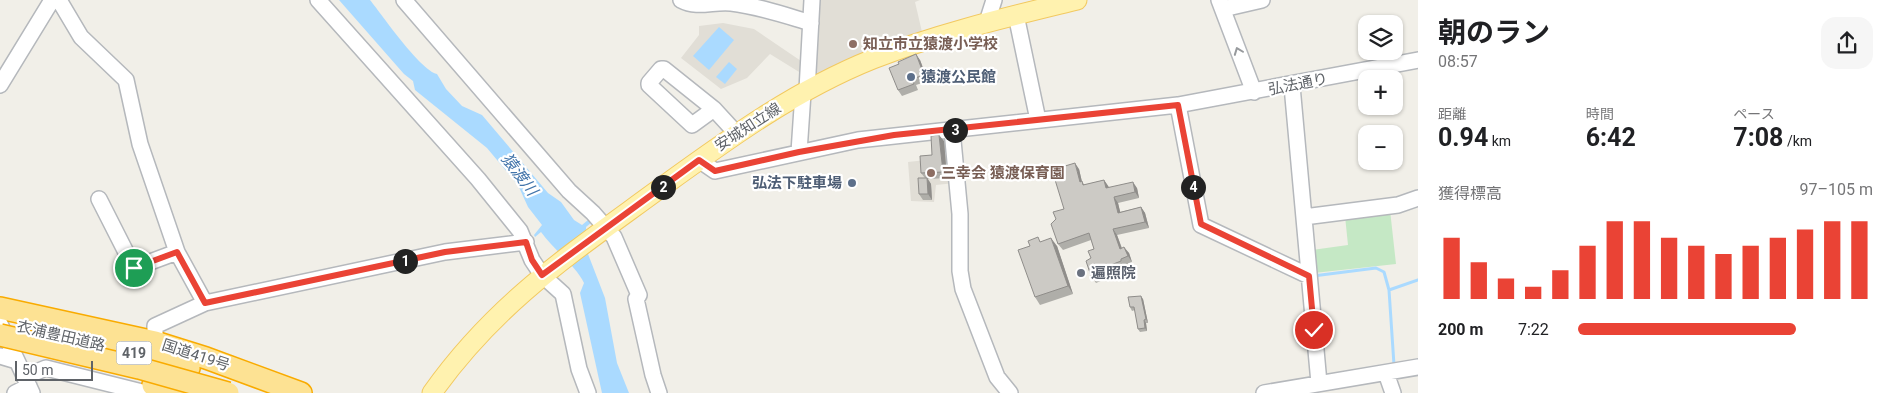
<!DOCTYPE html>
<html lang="ja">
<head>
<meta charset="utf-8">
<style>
  body { margin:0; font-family:Roboto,"Noto Sans JP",sans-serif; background:#f6f6f6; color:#202124; height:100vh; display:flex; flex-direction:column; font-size:19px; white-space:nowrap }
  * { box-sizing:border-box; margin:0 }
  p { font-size:16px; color:#757577 }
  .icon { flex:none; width:28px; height:28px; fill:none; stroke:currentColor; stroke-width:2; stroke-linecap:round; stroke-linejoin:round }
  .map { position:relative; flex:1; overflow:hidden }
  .sheet { display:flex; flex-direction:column; background:#fff; width:475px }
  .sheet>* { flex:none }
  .fabs { position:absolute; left:1358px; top:15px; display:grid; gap:10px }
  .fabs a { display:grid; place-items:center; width:45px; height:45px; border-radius:10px; background:#fff; box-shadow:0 1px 4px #0004; font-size:25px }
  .scale { position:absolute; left:15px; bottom:12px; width:78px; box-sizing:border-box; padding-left:5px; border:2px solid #5f6368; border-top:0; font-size:14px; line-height:18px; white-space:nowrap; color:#5f6368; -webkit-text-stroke:4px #fff; paint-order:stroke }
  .pin { position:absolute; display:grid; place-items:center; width:42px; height:42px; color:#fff; margin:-21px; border:2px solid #fff; border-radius:50%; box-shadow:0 1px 5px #0007 }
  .km { position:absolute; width:25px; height:25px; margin:-12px; border-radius:50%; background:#222; color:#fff; font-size:14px; line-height:25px; text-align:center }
  .round { display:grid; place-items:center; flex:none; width:52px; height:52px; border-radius:15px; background:#f6f6f6 }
  .head { display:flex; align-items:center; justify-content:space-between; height:85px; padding:0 20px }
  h1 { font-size:28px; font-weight:700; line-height:38px }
  .figures { display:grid; grid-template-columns:repeat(3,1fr); gap:8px; height:85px; padding:5px 20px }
  .figures div { display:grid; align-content:center }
  .figures b { font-size:25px; font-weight:700 }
  .figures small { font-size:14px; font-weight:400 }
  .figures p { font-size:14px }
  .chart { height:140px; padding:10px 20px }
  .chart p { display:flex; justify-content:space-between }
  .chart svg { width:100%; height:90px; margin-top:5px; stroke:#ea4335; stroke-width:6 }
  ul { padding:0 20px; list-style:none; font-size:16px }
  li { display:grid; grid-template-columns:80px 60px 1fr; align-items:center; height:38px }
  li i { height:12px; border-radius:6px; background:#ea4335 }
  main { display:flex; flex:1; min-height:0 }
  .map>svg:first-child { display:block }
  .education { fill:#e1ded6 }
  .green { fill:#c5e8c5 }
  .water { fill:#aadaff }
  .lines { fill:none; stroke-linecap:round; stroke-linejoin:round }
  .stream { stroke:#aadaff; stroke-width:3 }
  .minor-casing { stroke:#b5b8bc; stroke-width:18 }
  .major-casing { stroke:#f2c960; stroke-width:21 }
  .highway-casing { stroke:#f9ab00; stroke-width:24 }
  .minor { stroke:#fff; stroke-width:15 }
  .major { stroke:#fff2af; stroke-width:19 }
  .highway { stroke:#fde293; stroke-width:21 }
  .highway-bridge-casing { stroke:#f9ab00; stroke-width:24; stroke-linecap:butt }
  .highway-bridge { stroke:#fde293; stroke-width:21 }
  .wall { fill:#afaea9 }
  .shaded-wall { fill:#8f8d8a }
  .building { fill:#cccac5; stroke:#8f8d8a }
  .oneway { stroke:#979a9d }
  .route-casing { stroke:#fff; stroke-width:10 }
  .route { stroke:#ea4335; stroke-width:6 }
  .education-dot { fill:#8d6e63; stroke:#fff; stroke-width:2 }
  .service-dot { fill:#5c6f8a; stroke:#fff; stroke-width:2 }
  .worship-dot { fill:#6b7280; stroke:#fff; stroke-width:2 }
  .labels { text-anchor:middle; stroke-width:4.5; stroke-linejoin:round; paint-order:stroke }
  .shield { fill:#fff; stroke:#8f9295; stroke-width:1 }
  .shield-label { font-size:14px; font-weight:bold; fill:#5f6368 }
  .education-label { font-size:15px; font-weight:bold; fill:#785e54; stroke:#fff; text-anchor:start }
  .service-label { font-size:15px; font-weight:bold; fill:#4e5e75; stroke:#fff; text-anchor:start }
  .street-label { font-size:15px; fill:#5f6368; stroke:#fff }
  .worship-label { font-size:15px; font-weight:bold; fill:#5b616d; stroke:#fff; text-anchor:start }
  .water-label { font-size:16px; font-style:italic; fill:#4174aa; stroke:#fff }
</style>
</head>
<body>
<main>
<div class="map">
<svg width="1418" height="393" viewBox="0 0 1418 393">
  <rect width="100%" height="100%" fill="#f1efe8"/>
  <path class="education" d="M816,0h104l-5,2 7,30 -107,43 -3,-2z
    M723,23l31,6 50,34v12l-34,-21 -23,24 -26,11 -40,-31 18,-23v-9z
    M949,137l6,46 -19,2 -2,17 -23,-1 -3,-39 27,-3 -2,-20z"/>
  <path class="green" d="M1390,210l6,54 -82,9 -2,-23 36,-5 -3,-29z"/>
  <path class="water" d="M339,0h31c13,16 50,70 67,74l9,15 16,17 20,9 66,78 13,9 13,18 8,5 6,-5 3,3 -5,4 2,27 17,44 12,65 12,30h-27l-22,-100 4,-10c-8,-17 -31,-34 -43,-51l-6,5 -1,-2 8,-10 -14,-18 -10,-22 -31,-37 -72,-58 -2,-9 -9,-7z
    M719,27l15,13 -25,30 -16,-14z
    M729,62l8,7 -12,15 -9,-7z"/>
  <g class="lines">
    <path class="stream" d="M1313,276l63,-8 8,4 5,18 5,75
      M1389,290l29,-10"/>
    <defs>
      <path id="minor" d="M59,0l22,37 45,43 14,64 37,108 28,51
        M318,0l160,179 42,52 12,29 10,15 21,19 16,75 9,24
        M404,0l165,191 24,22 21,24 25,58 -3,4 17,76 6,18
        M681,0c17,9 32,1 50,3 27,3 53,12 80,20
        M1219,0l35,92
        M1223,9l39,-9
        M1016,15l22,105
        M987,22l7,-22
        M0,85l52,-85
        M1292,86l27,297
        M807,90l5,-90
        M1178,105l23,120 108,51
        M714,109l-22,16 -43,-40v-2l12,-14h3l50,40 22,24
        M952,130l8,84v57l3,18 34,88 13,16
        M799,152l4,-59
        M699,160l16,11 143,-31 320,-35 240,-45
        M99,199l35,69 43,-16
        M1304,217l94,-12 20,-7
        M0,324l32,69
        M155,342v-16l50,-23 240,-51 81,-10
        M0,356l17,5
        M1386,373l7,20
        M24,377l22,-9 100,25
        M15,393l14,-7
        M1264,393l154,-26"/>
      <path id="major" d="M432,393c63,-89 137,-138 223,-201 69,-50 138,-101 218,-133 66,-26 135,-42 204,-59"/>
      <path id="highway" d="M0,308l155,34 51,16 95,35
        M100,345l89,23
        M153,385l30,8"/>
    </defs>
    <use href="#minor" class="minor-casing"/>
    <use href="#major" class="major-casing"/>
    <use href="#highway" class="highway-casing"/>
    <use href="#minor" class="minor"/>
    <use href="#major" class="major"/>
    <use href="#highway" class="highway"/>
    <defs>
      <path id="highway-bridge" d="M0,335l139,33 89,25"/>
    </defs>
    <use href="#highway-bridge" class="highway-bridge-casing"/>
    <use href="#highway-bridge" class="highway-bridge"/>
  </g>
  <path class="wall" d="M920,60l8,21 -12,4 2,5 -16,6 -4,-6z
    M944,141l3,37 -19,1 3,5 1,16h-9l-4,-6 6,-16 -4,-5 11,-18z
    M1079,169l3,13 2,3 20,-5 5,7 28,1 2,10 -21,5 2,9 21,-5 4,6 4,15 -32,7 5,13 7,5 3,9 -7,3 1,2 -24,9 1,4 -7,3 -5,-7v-18l3,-9 -3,-9 -28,10 -5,-6 6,-35z
    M1042,242l15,4 16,48 -33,11 -5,-8z
    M1143,299l5,24h-2l1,8 -7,1 -2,-3 -3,-19 -3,1 -2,-4z"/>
  <path class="shaded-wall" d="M916,54l4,6 8,21 -4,-6z
    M939,135l5,6 3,37 -4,-6z
    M1075,163l4,6 3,13 4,5 -6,-5z
    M927,178l4,6 1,16 -4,-6z
    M1104,180l4,6 2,8 -4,-6z
    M1133,182l4,6 2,10 -4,-6z
    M1114,197l4,6 4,16 -4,-6z
    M1141,207l4,6 4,15 -4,-6z
    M1113,229l4,6 7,20 -4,-6z
    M1051,238l6,8 16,48 -5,-8z
    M1124,247l5,6 3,9 -4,-6z
    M1141,296l2,3 5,24 -2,-4z
    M1144,320l2,3 1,8 -2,-3z"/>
  <path class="building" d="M916,54l8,21 -12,4 2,5 -16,6 -9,-22 10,-4 -1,-2z
    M939,135l4,37 -22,1 -1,-17 12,-1 -1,-19z
    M1075,163l5,19 2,-1 1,4 21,-5 2,8 27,-6 2,10 -21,5 4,16 23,-6 4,15 -32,7 7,20 4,-2 4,9 -7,3v2l-23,9 1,4 -8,2 -5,-15 5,-3 -3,-7 6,-2 -5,-16 -31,11 -7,-20 5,-5 -3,-7 11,-3 -12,-39z
    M918,178h9l1,16h-9z
    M1038,237l2,5 11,-4 17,48 -33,11 -17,-47 12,-4 -2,-5z
    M1141,296l5,23 -2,1 1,8 -7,1 -4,-22h-4l-2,-10z"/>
  <defs><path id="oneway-chevron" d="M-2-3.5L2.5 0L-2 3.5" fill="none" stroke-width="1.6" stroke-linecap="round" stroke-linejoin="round" transform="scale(1.25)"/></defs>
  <use class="oneway" href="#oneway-chevron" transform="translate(1238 51) rotate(-111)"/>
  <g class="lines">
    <defs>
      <path id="route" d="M134,268l43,-16 28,51 240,-51 81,-10 6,18 10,15 157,-115 16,11 84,-19 95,-17 284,-30 23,119 108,52 5,54"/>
    </defs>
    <use href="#route" class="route-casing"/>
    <use href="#route" class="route"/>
  </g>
  <g class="education-dot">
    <circle cx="853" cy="44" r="5"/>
    <circle cx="931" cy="173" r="5"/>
  </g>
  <g class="service-dot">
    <circle cx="911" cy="77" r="5"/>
    <circle cx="852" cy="183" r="5"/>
  </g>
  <circle class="worship-dot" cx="1081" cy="273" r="5"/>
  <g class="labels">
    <rect class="shield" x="116.5" y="341.5" width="35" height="23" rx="4"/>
    <g class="shield-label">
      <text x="134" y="358">419</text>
    </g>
    <g class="education-label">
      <text x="863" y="49">知立市立猿渡小学校</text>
      <text x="941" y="178">三幸会 猿渡保育園</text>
    </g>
    <g class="service-label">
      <text x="921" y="82">猿渡公民館</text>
      <text x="842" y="188" text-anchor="end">弘法下駐車場</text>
    </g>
    <g class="street-label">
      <text transform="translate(1298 84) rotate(-11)" y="5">弘法通り</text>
      <text transform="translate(748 127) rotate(-33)" y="5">安城知立線</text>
      <text transform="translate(61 336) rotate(13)" y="5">衣浦豊田道路</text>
      <text transform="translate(196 355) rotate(18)" y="5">国道419号</text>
    </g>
    <g class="worship-label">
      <text x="1091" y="278">遍照院</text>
    </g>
    <g class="water-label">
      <text transform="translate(520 174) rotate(53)" y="6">猿渡川</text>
    </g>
  </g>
</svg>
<div class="fabs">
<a><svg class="icon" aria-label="layers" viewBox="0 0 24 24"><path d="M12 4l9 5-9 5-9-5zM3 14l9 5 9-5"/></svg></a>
<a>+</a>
<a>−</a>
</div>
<div class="scale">50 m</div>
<div class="pin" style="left:134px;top:268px;background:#1e9e55"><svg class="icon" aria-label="arrive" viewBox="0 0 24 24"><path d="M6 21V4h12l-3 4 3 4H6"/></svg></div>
<div class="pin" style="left:1314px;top:330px;background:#d93025"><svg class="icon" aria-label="check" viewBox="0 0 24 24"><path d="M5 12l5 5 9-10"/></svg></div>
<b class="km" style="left:405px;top:261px">1</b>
<b class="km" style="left:663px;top:187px">2</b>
<b class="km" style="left:955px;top:130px">3</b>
<b class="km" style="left:1193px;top:187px">4</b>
</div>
<section class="sheet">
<div class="head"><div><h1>朝のラン</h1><p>08:57</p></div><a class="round"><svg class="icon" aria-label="share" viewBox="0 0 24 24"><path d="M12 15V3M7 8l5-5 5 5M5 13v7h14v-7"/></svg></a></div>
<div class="figures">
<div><p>距離</p><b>0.94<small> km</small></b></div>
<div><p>時間</p><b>6:42</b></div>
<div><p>ペース</p><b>7:08<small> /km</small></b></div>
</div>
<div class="chart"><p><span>獲得標高</span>97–105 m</p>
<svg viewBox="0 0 160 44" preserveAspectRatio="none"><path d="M5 44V14M15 44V26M25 44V34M35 44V38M45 44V30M55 44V18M65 44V6M75 44V6M85 44V14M95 44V18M105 44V22M115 44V18M125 44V14M135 44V10M145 44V6M155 44V6"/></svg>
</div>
<ul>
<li><b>200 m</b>7:22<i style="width:74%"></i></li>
</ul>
</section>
</main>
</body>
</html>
